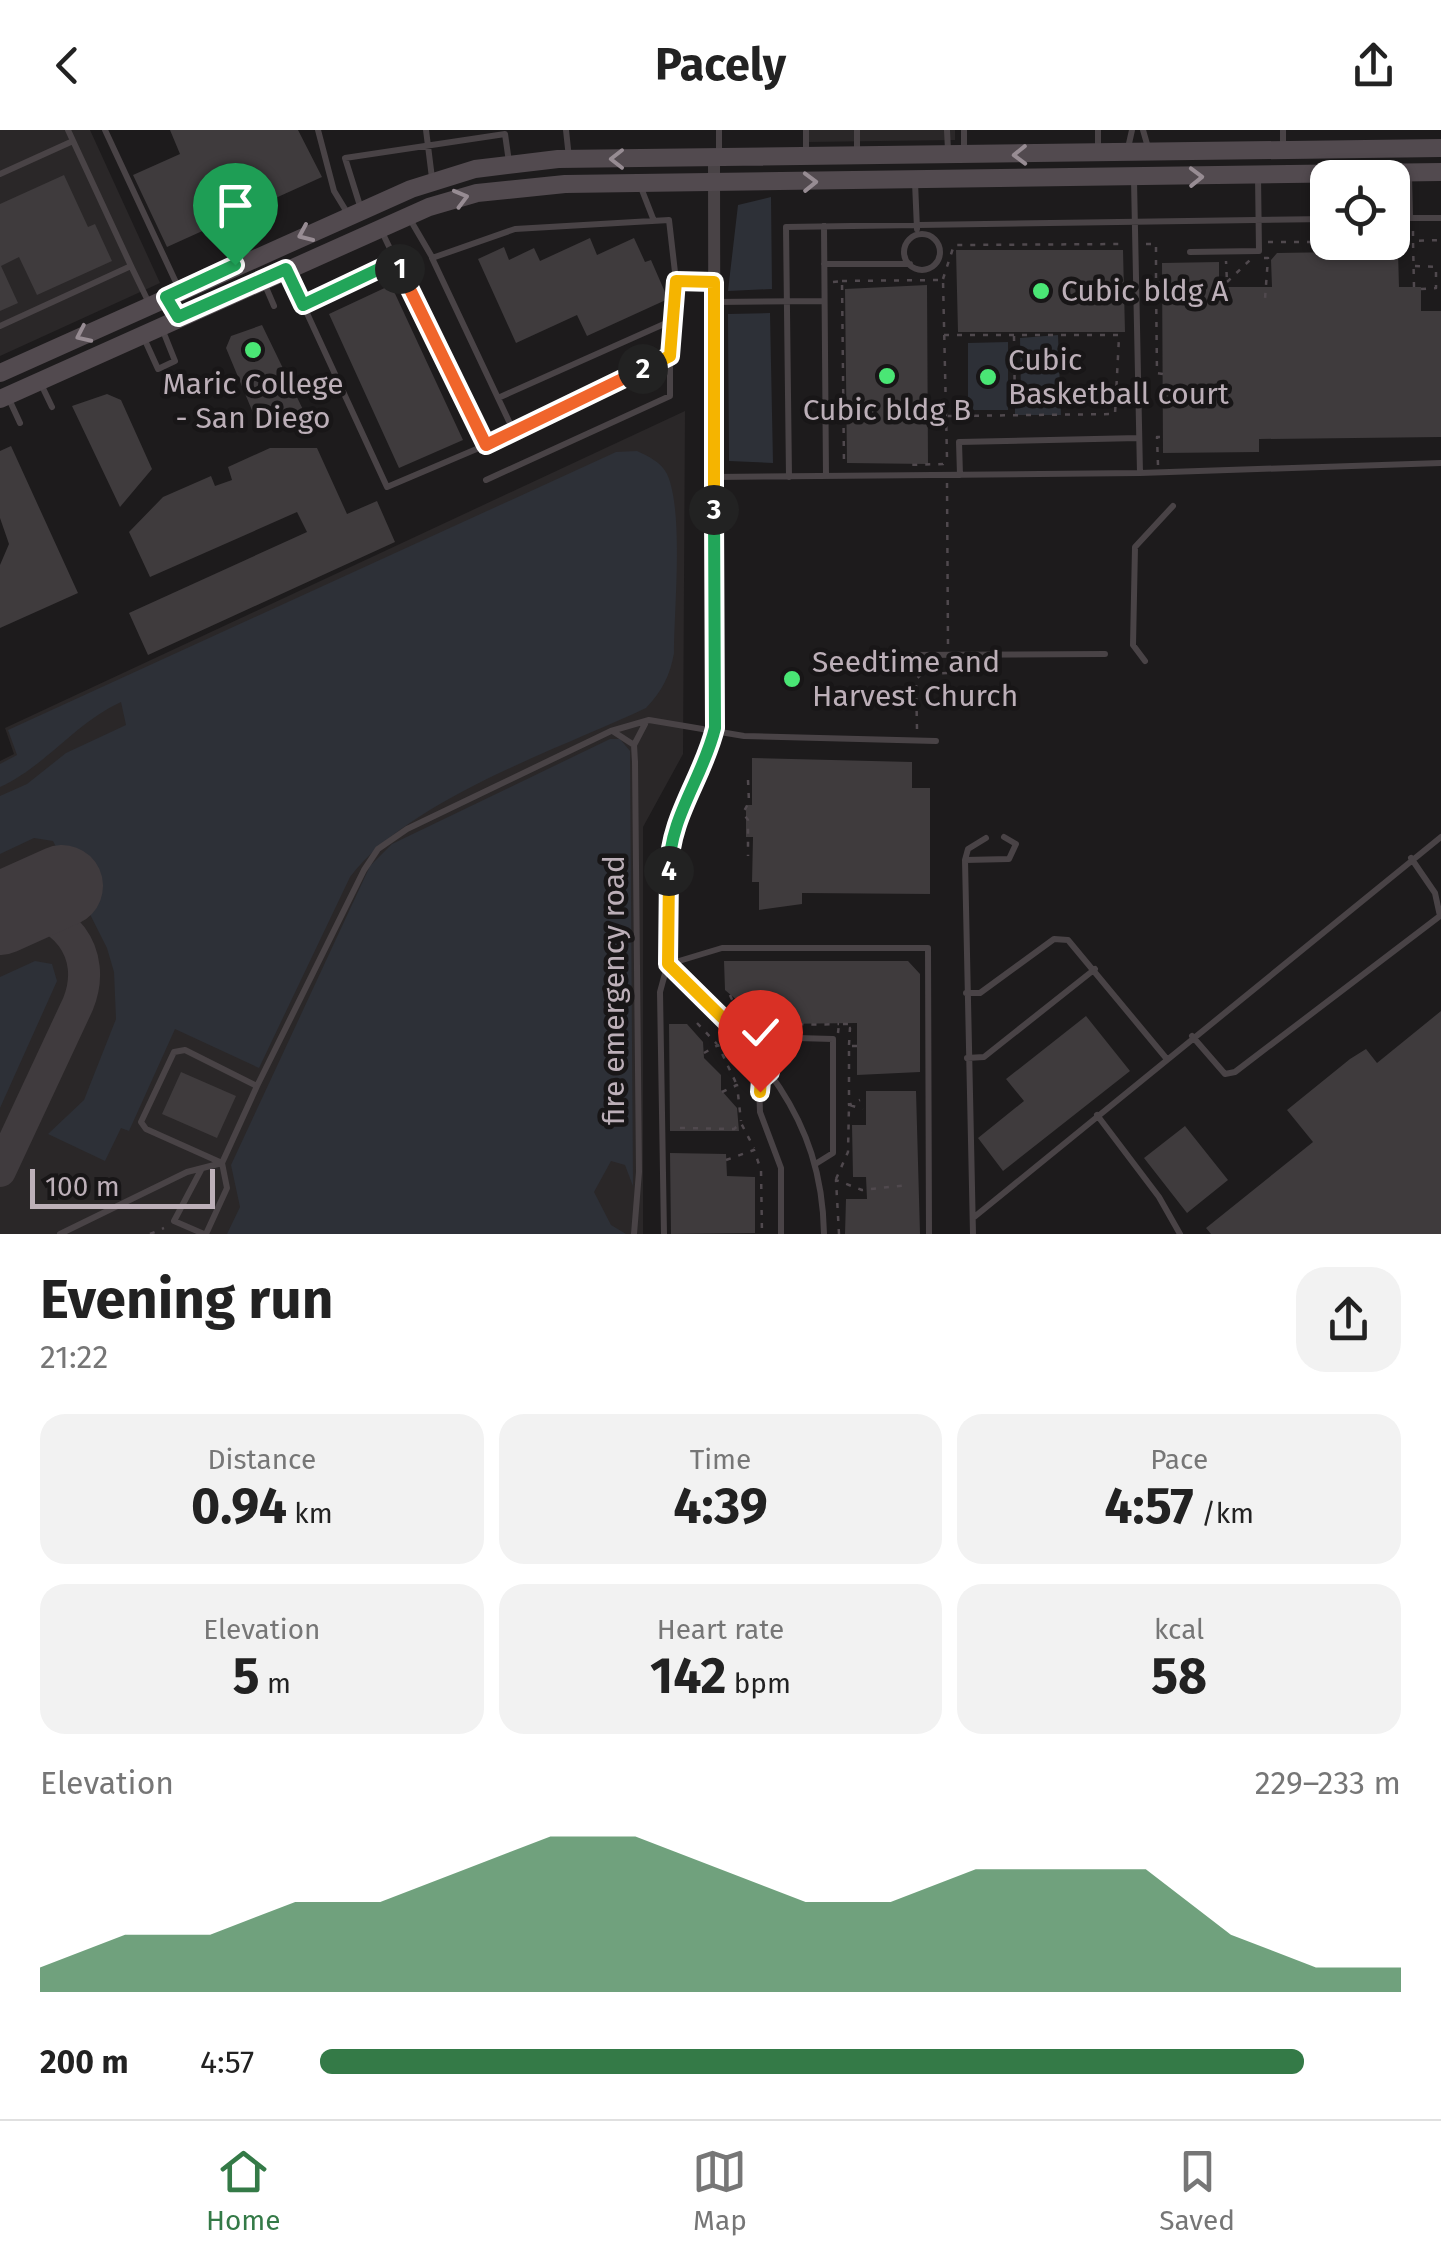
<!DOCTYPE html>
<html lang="en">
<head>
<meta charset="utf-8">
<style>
  body { margin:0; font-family:"Fira Sans",sans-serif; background:#f2f2f2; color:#222; height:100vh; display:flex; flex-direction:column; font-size:38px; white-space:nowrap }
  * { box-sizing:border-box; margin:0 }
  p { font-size:32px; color:#767676 }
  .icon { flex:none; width:55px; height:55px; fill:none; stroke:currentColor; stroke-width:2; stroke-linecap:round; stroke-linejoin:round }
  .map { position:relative; height:1104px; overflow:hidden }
  .panel { display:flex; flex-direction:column; background:#fff; flex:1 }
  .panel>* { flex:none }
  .buttons { position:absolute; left:1310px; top:30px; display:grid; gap:20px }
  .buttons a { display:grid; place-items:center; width:100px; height:100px; border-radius:20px; background:#fff; box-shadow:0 2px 8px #0004; font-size:50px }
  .scale { position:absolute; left:30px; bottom:25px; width:185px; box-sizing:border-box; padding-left:10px; border:5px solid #bcafb8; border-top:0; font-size:28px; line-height:35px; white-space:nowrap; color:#bcafb8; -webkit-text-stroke:8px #181617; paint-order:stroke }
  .pin { position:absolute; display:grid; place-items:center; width:85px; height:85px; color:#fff; margin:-102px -42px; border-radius:50% 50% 50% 0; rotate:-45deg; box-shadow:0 0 10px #0007 }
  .pin .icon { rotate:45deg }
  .km { position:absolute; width:50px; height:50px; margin:-25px; border-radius:50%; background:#222; color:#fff; font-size:28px; line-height:50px; text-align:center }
  .round { display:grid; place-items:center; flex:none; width:105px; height:105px; border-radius:30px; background:#f2f2f2 }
  .head { display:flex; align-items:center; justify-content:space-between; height:170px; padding:0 40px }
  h1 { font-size:55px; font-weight:700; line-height:75px }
  .stats { display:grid; grid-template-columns:repeat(3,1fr); gap:15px; height:170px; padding:10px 40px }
  .stats div { display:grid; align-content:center; border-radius:25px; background:#f2f2f2; text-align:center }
  .stats b { font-size:50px; font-weight:700 }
  .stats small { font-size:28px; font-weight:400 }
  .stats p { font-size:28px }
  .chart { height:280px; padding:20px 40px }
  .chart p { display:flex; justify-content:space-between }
  .chart svg { width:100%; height:180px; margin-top:10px; fill:#347a47; opacity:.7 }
  ul { padding:0 40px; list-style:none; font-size:32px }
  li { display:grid; grid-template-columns:160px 120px 1fr; align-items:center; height:75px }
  li i { height:25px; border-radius:12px; background:#347a47 }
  header { display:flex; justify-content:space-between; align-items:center; height:130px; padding:0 40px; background:#fff; font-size:45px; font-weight:700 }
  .tab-bar { display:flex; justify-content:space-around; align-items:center; height:140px; border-top:2px solid #e0e0e0; background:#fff; font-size:28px; color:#767676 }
  .tab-bar a { display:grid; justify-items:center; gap:5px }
  .tab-bar .active { color:#347a47 }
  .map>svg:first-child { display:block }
  .built { fill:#2a2728 }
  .green { fill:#2d3037 }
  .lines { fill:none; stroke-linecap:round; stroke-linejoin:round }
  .taxiway { stroke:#403b3e; stroke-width:32 }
  .runway { stroke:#403b3e; stroke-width:82 }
  .building { fill:#3f3b3d }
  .path { stroke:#50494e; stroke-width:2.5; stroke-dasharray:5 8; stroke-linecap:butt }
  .lane { stroke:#494346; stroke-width:6 }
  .street { stroke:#494346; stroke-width:12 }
  .secondary { stroke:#524a4f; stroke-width:18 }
  .oneway { stroke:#978c93 }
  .split-1-casing { stroke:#fff; stroke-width:20 }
  .split-2-casing { stroke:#fff; stroke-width:20 }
  .split-3-casing { stroke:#fff; stroke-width:20 }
  .split-4-casing { stroke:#fff; stroke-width:20 }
  .split-5-casing { stroke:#fff; stroke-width:20 }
  .split-1 { stroke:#22a559; stroke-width:12 }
  .split-2 { stroke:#f0652b; stroke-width:12 }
  .split-3 { stroke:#f5b400; stroke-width:12 }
  .split-4 { stroke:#22a559; stroke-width:12 }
  .split-5 { stroke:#f5b400; stroke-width:12 }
  .poi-dot { fill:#4ae675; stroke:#181617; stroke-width:4 }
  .labels { text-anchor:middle; stroke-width:9; stroke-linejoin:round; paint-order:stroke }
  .poi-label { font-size:30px; fill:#bcafb8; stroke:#181617; text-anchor:start }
  .street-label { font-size:30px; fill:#bcafb8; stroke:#181617 }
</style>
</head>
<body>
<header><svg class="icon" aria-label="back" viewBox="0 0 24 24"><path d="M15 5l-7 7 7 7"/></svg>Pacely<svg class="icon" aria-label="share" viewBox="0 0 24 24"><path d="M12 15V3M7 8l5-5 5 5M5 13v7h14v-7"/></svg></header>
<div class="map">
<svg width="1441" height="1104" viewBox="0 0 1441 1104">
  <rect width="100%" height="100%" fill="#1d1b1c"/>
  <path class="built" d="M0,0h90l70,153 -160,73z
    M809,0h146v10l-146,2z
    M685,281l-2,343 -40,73v407h-643v-473l14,-7 -9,-26z"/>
  <path class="green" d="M771,67l1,92 -44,2 10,-86z
    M770,183l3,150 -44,-2 -1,-147z
    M1058,205l3,80h-46v-15l6,-2 -1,-60z
    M1008,212v68h-40v-67z
    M637,321c11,5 24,11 30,23 17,37 7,135 7,179 -4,23 -12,38 -28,55 -89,42 -236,91 -296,169l-91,191 -84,-39 -46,102 -8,-3 -16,33 -57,-27 36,-34 32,-81 -2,-47 -7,-24 -54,-107 -19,-3 -34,16v-58l27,-12 39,-31 60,-28 -5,-23c-46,21 -75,64 -121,85v-23l17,-9 -9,-25 608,-278z
    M610,609h10l10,12 3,435 -8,-21 -14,-4 -17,31 17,33 15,9h-399l13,-27 -9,-42 139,-299 22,-22z
    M35,831l17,3 5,17 -57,127v-131z"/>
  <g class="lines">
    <path class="taxiway" d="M0,1041l78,-167c21,-51 -15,-97 -68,-94"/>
    <path class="runway" d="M0,784l62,-28"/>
  </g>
  <path class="building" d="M170,0h128l24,47 -155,70 -34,-72 47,-21z
    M64,45l24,52 7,-3 17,37 -75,34 -18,-38 -18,9 17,37 -18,8v-107z
    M590,108l7,17 37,-17 11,24 6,-2 17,39 -81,37 -10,-21 -61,28 -38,-84 26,-12 5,13 25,-12 6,13z
    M956,120h167l2,82h-167z
    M1398,121l1,36h22v24h20v126l-182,2v13l-96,1 -1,-190 57,-1v25h53l-1,-27 6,-7z
    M391,155l72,155 -64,28 -70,-154z
    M927,155l1,179 -81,-1 -2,-174z
    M262,195l47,97 -53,-2 -30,-72 5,-12z
    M107,264l14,6 31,69 -32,38 -48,-101z
    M11,316l67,147 -78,35v-63l9,-21 -9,-26v-67z
    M270,318h47l30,66 30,-13 18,41 -247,113 -19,-42 178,-81 -10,-20 -147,65 -21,-45 34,-35 48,-21 4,10 17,-6 -4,-13z
    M752,628l160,4v26h18v106l-128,-1v11l-43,6v-28h-7l1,-45h-7v-32h6z
    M724,831h184l12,13v98l-63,3v-52l-79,1 -18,-16 -13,1 -22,-19z
    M1441,881v223h-230l-5,-6 107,-86 -26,-32 63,-51 16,-10 11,14z
    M1086,886l44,55 -127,100 -25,-33 46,-37 -18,-22z
    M669,894h18l16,18 1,16 17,17v15l16,18 2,23h-69z
    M181,942l55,24 -19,42 -55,-24z
    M866,961h50l4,143h-75l1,-35h21l-1,-22h-13l-1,-52h14z
    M1185,996l43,54 -41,33 -43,-55z
    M670,1023l56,1 1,22 28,1v56l-84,1z"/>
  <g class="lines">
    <path class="path" d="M1392,111h21v-12
      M1268,112h60
      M1146,114h10v39l6,-1
      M1264,128h4l-3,41
      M1415,136l21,1v21l-15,1
      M943,149l11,-34 172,-1
      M842,151l101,-1 4,178 -4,6 -37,1
      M833,152l9,-1 2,183
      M1219,152h8l-1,-21
      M1227,152l23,-22
      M1156,153l1,90 6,1
      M1414,157l-1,-46 28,-1
      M944,205h181
      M1014,206l1,77
      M948,286l167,-2 4,-77
      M1158,335l-1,-28h6
      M947,353l1,162
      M917,599l-1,-50 6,-5 26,-1v-7
      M748,650l1,22 -6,11 5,7v36
      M730,865c12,32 78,30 109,29
      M697,893l20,21
      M838,903l1,-9h10l1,4
      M849,915l1,-17 7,-1
      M857,916h-8v59l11,-5
      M704,923l14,-8 19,40
      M722,962l15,-7 4,36
      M680,998l54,1 7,-6 13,25
      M726,1030l28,-10 7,20 1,64
      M836,1049l12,-27 1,-47 14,4
      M150,1104l14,-6
      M839,1104l-3,-54 26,10 46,-5"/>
    <path class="lane" d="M105,0l75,161
      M318,0l16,61 14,23
      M426,0l6,48
      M566,0l3,28
      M719,0v23
      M806,0v24
      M857,0v21
      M947,0l1,20
      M964,0v24
      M1098,0v19
      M1143,0l6,21
      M1283,0v19
      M1128,18l4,-18
      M0,44l73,-33
      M1409,44l1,44
      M1134,50l6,293
      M915,52l2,47
      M640,55l14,36
      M361,79l-16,-51 160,-24 4,28
      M1392,88h49
      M411,91l21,36
      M824,96l2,250
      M382,102l14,29
      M904 122a18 18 0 1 1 36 0a18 18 0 1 1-36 0Z
      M1190,122l69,-1 -1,-75
      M824,134h86
      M131,136l17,35
      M288,142l99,215 99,-42
      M676,151l38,1
      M265,155l9,21
      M715,172l108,-1
      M303,175l93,-44 90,184 184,-89 6,-75 -7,-61 -154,9 -83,29 82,174
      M0,196l131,-60 -63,-136
      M143,206l15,33 17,-8 -12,-30
      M40,252l12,25
      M8,267l12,26
      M498,268l175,-78
      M960,345l-1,-33 180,-4
      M714,347l426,-4 301,-10
      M789,347l-3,-250 542,-8
      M486,350l184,-84v-40
      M896,525l209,-1
      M1145,531l-12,-16 2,-98 38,-41
      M614,602l20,13 1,17 4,410 -5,62
      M634,615l11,-21
      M965,730l44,-1 7,-15 -12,-7
      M669,834l53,-16h206l1,286
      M669,835c83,81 153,145 155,269
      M966,863h14l74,-54 14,1 98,118
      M1192,906l33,38 10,-2 205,-156 -5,-23 -24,-35
      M749,914l10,-7 74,2v114l-16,10
      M967,928l17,-1 111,-88
      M770,942l-11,13 1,27 21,56v66
      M257,956l-35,77 -76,-34 -5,-7 33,-70 11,-2 72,36 107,-216 14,-21 29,-20 204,-98 38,-11 95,16 192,5
      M1097,985l62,82 21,37
      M201,1040l-27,51 30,13
      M973,1088l468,-381
      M60,1104l127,-62 35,-9 5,25 -21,46
      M664,1104l-4,-242 7,-26
      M973,1104l-8,-374 3,-11 18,-11"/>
    <path class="street" d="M668,835c0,-46 -7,-99 7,-143 11,-35 31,-53 40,-94l-1,-569"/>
    <path class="secondary" d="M0,243l411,-184 64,-20 83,-10 883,-11
      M0,269l429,-192 48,-14 88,-9 876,-12"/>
  </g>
  <defs><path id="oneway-chevron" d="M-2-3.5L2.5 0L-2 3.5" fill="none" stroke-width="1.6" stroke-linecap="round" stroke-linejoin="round" transform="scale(2.5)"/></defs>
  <g class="oneway">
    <use href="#oneway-chevron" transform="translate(1020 25) rotate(179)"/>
    <use href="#oneway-chevron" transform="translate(617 29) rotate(180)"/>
    <use href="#oneway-chevron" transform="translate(1196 47) rotate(-1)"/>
    <use href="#oneway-chevron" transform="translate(810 52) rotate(-1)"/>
    <use href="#oneway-chevron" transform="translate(461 68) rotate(-15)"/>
    <use href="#oneway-chevron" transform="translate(305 104) rotate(156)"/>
    <use href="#oneway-chevron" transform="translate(83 205) rotate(155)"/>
  </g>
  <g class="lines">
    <defs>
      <path id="split-1" d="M235,135l-69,32 12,20 108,-48 17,36 93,-44 4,8"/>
      <path id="split-2" d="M400,139l86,176 157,-76"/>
      <path id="split-3" d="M643,239l27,-13 6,-75 38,1v228"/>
      <path id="split-4" d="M669,741c0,-54 34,-93 46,-143l-1,-218"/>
      <path id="split-5" d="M669,741l-1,93 81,80 21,28 -9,8 -1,12"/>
    </defs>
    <use href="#split-1" class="split-1-casing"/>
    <use href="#split-2" class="split-2-casing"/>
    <use href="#split-3" class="split-3-casing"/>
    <use href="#split-4" class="split-4-casing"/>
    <use href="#split-5" class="split-5-casing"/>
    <use href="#split-1" class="split-1"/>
    <use href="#split-2" class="split-2"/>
    <use href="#split-3" class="split-3"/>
    <use href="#split-4" class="split-4"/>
    <use href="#split-5" class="split-5"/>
  </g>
  <g class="poi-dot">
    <circle cx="1041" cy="161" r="10"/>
    <circle cx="253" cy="220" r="10"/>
    <circle cx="887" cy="246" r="10"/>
    <circle cx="988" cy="247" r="10"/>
    <circle cx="792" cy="549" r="10"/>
  </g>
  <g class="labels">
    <g class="poi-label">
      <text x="1061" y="171">Cubic bldg A</text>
      <text x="1008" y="240">Cubic<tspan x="1008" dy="34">Basketball court</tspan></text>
      <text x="253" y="264" text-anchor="middle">Maric College<tspan x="253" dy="34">- San Diego</tspan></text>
      <text x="887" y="290" text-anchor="middle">Cubic bldg B</text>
      <text x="812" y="542">Seedtime and<tspan x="812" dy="34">Harvest Church</tspan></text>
    </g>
    <g class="street-label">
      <text transform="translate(614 860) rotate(-90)" y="10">fire emergency road</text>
    </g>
  </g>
</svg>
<div class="buttons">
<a><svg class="icon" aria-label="locate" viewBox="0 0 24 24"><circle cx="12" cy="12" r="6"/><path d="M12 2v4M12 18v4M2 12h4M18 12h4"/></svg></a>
</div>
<div class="scale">100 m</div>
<div class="pin" style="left:235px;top:135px;background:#1e9e55"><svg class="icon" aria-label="arrive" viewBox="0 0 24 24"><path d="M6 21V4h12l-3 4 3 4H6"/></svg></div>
<div class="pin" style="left:760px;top:962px;background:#d93025"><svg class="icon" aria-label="check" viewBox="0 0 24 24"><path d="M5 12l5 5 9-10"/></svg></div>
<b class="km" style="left:400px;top:139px">1</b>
<b class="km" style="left:643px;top:239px">2</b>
<b class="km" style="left:714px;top:380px">3</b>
<b class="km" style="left:669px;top:741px">4</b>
</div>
<section class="panel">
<div class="head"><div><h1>Evening run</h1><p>21:22</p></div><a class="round"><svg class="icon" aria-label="share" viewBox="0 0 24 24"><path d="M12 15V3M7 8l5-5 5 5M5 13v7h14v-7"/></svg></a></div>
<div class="stats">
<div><p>Distance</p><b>0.94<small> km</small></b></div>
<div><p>Time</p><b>4:39</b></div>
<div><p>Pace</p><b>4:57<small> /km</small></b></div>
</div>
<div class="stats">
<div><p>Elevation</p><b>5<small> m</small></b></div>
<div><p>Heart rate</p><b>142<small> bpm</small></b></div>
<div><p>kcal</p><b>58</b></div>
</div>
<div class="chart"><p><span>Elevation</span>229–233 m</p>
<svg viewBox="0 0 160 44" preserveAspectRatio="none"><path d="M0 44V38L10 30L20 30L30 22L40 22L50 14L60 6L70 6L80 14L90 22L100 22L110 14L120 14L130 14L140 30L150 38L160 38V44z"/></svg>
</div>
<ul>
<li><b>200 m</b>4:57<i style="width:91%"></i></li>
</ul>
</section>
<nav class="tab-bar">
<a class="active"><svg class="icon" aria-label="home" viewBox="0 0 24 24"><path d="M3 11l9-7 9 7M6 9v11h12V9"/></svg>Home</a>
<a><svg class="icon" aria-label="map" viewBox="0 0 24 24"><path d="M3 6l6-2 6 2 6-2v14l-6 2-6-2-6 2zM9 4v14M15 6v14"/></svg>Map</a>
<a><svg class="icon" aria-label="saved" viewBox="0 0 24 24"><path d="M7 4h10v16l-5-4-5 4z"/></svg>Saved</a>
</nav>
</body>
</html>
